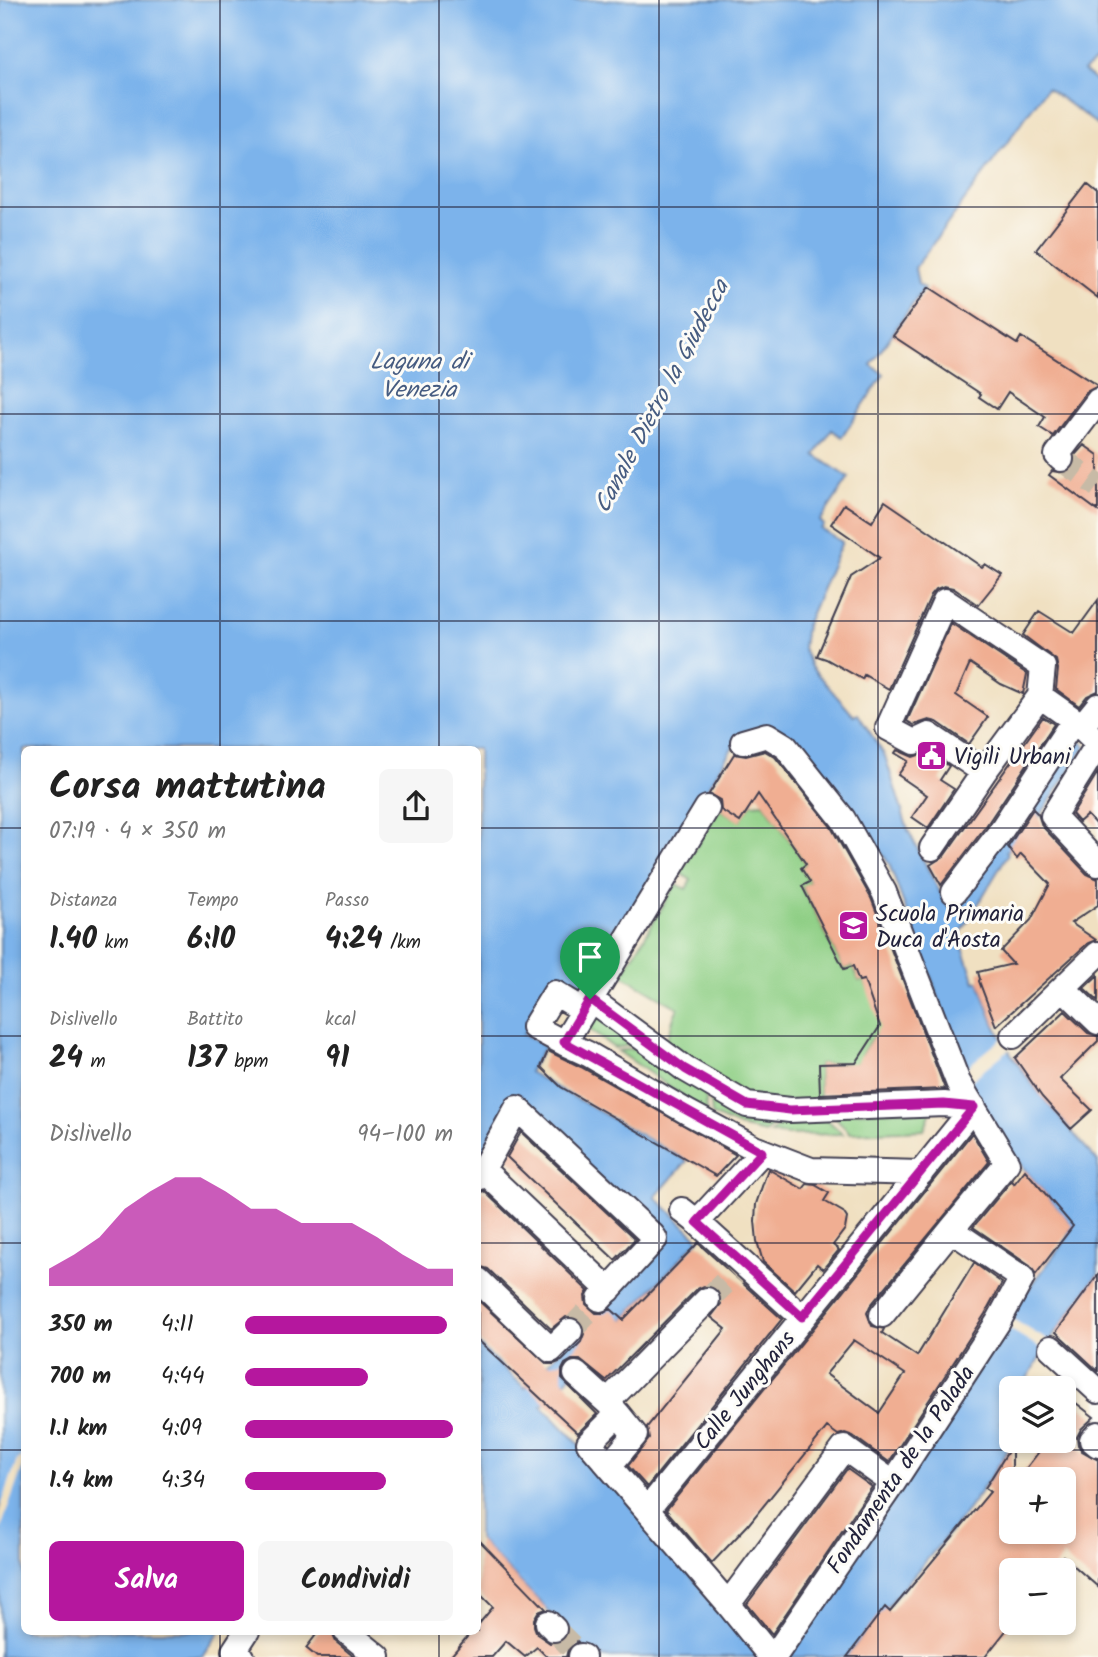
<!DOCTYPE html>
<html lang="it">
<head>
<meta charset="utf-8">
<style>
  body { margin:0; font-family:Kalam,sans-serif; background:#f6f6f6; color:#222; height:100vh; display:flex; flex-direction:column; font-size:26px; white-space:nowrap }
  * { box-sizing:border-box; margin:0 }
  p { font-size:23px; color:#767676 }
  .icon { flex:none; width:38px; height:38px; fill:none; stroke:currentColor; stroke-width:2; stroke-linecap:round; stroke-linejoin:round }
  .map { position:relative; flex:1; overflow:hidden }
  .sheet { position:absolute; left:21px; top:746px; width:460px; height:889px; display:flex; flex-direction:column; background:#fff; border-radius:10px; box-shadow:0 4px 10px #0003 }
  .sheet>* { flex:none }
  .fabs { position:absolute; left:999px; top:1376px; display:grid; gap:14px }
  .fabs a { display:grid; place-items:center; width:77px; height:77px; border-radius:10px; background:#fff; box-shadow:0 4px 10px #0003; font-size:35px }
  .pin { position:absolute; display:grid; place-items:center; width:60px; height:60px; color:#fff; margin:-72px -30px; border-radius:50% 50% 50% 0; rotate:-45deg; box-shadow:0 0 7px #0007 }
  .pin .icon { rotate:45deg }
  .round { display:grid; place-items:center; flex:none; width:74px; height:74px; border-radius:10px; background:#f6f6f6 }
  .summary { display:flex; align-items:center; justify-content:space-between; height:119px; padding:0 28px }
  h1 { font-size:38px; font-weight:600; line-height:52px }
  .metrics { display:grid; grid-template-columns:repeat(3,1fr); gap:10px; height:119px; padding:7px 28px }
  .metrics div { display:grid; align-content:center }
  .metrics b { font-size:30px; font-weight:600 }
  .metrics small { font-size:19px; font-weight:400 }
  .metrics p { font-size:19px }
  .chart { height:196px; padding:14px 28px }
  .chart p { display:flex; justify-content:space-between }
  .chart svg { width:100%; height:126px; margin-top:7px; fill:#b5179e; opacity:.7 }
  .primary-button { display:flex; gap:14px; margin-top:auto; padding:14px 28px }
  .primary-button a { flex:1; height:80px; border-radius:10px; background:#b5179e; color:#fff; font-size:28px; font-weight:600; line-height:80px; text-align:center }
  .primary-button a+a { background:#f6f6f6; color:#222 }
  ul { padding:0 28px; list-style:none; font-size:23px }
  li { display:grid; grid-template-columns:112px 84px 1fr; align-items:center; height:52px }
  li i { height:18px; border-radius:9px; background:#b5179e }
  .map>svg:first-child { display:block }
  .green { fill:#8fcf85; stroke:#587860; stroke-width:2 }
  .water { fill:#7bb3eb; stroke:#4e6a93; stroke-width:2 }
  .pier { fill:#f0e0c1 }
  .building { fill:#f0ae92; fill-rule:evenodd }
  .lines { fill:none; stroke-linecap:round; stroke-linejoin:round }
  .street-tunnel { stroke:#c7baa6; stroke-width:24; stroke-dasharray:24 12; stroke-linecap:butt }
  .street-casing { stroke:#413e4f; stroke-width:28 }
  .street { stroke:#fff; stroke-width:24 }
  .route-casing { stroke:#fff; stroke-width:14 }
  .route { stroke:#b5179e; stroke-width:9 }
  .grid { fill:none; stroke:#22223b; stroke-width:2; stroke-opacity:0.55 }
  .labels { text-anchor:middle; stroke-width:6; stroke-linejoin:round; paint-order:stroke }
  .poi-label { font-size:23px; fill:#22223b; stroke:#fdfcf7; text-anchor:start }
  .street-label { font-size:23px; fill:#22223b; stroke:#fdfcf7 }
  .water-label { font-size:24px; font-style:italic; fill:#465c81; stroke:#fdfcf7 }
</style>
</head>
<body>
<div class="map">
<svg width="1098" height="1657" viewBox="0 0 1098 1657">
  <rect width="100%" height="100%" fill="#fdfcf7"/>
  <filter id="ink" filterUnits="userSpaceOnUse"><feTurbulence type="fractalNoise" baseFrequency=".0143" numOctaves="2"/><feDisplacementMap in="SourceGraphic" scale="14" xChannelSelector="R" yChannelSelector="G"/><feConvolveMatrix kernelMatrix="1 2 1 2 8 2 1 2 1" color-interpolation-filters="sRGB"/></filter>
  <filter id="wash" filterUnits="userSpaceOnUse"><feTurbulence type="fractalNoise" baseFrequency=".00686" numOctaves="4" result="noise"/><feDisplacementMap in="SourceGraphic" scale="28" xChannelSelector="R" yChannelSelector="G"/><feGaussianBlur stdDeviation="1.57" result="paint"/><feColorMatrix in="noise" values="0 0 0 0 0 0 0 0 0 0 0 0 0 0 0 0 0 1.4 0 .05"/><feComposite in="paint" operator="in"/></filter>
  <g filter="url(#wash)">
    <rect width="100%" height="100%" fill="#f0e0c1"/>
    <path class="green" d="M764,803l42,61 -5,4 9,14 -8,5 42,82 9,-3 6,15 5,-1 19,41 -2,12 -6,1 -14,21 2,4 -12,7 -4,-3 -28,1 1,41 -77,-6 -81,-52c10,-14 8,-25 16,-39l-56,-33 54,-91 10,5 5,-9 -11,-7 39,-64 21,12 11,-17z
      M594,1010l49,33 -29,5 -31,-23z
      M648,1047l57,41 2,25 -89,-62z
      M710,1092l73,23 -18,18 -26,-6 -27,-12z
      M932,1109l-8,21 -74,3 -19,-20z
      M821,1114l22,20 -56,1 -16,-2 17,-18z"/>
    <path class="water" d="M0,0h1098v61l-15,10 15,12v42l-51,-37 -132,180 3,16 6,4 -53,77 13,9 -42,63 -10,-7 -17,25 34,23 -29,43 4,4 -3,4 21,13 -36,83 -3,23 8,19 43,49 4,-2 27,42 23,74 37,72 11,-7 114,-162 16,13 -46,70 -34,36 2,2 -49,82 16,46 4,-1c5,15 10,31 17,46 25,51 66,92 102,135v112l-42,58 -35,56h-9l-1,15 -11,20 11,9 2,8c-43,80 -112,144 -166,217h-61l240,-364 41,-55 5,-12 -47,-56 -37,-50 -22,-48 -77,-208 -37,-57 -57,-64 -58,-3 -149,242 -4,-2 -9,15 -22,-11 -30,50 22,12 -16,26 158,89 -32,36 44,42 -157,167 33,34 185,217h-167l-115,-118v-195l47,44 139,-148 -149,-143 -37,66v-414h-454v882h196l-17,26h-203z"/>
    <path class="pier" d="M1005,1036l7,11 -45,37 -5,-13z
      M1006,1315l46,28 -5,9 -46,-28z
      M24,1454v9l-24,68v-22l17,-49z"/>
    <g id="blocks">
      <path class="building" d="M1087,184l11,9v105l-62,-48z
        M929,287l88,57 4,-7 77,49 -12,6 -33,44 -14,-9 6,-10 -37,-25 -11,17 -18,-12 2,-3 -88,-58z
        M1084,445l14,10v56l-49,-36 3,-4 12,2 7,-3 4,-7v-8z
        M885,501l97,66 3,-3 17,11 -24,30 -25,-17 -9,-2 -8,3 -5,6 -42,94 -25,-14 -2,4 -36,-20 -9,-3 34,-79 29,-19 -49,-34 13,-20 28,18z
        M1098,600v91l-11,5 -8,10 -23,-17 2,-20 -2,-9 -33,-25 16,-24 35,22z
        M951,623l76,51 -4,20 -22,-10 -31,-21 -14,32 32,22 -19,27 -32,-22 -8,-2 -15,5 -7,-4z
        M1043,717l11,7 -68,102 -45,59 -11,-20 14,-9z
        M897,750l16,7 15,-5 21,14 -9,14 14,9 -26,39 -16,-11 15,-22 -29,-20 10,-14 -13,-8z
        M765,751l10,6 56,70 40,71 74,191 -125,5 -1,-30 37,-1 24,-37 -16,-46 -5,1 -6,-15 -9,3 -42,-83 8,-4 -9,-14 5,-4 -48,-70 -18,28 -19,-12 -1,-10 -11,-6 25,-40 12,2z
        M1098,772v55l-11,-12 -8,7 -7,-8z
        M1033,809l5,5 4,12 45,48 11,5v26l-27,18 25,17 -8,3 -92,83 -17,-45 1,-2 -2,-7 35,-8 -12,-13 30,-31 19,-36 -29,-30 -4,5 -9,-12z
        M1098,975v26l-14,-13z
        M1065,1011l23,22 10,3v5l-38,38 32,31 -21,19 -29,-32 -27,-39z
        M548,1051l33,16 155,88 -20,21 -155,-89 -20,-20z
        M521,1132l114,107 -20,21 -108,-103z
        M972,1133l17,29 -119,144 -3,7 5,13 12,3 -2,4 35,23 57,-93 28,20 -17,31 -96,148 -36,-26 -8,-3 -7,2 -11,-8 -79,98 -36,38 -46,-53zM854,1340l51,34 -26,39 -53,-39z
        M768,1169l35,20 4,-5 8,1 14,8 -5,8 19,11 4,6 -2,11 -12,16 6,5 -16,19 -6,-5 -22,27 -32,-29 -6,-21 -2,-20 1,-17z
        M1025,1170l48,56 -37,48 -6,-8 -57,-39 39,-47 2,4z
        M484,1191l104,100 -3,5 1,8 10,9h8l7,-4 12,11 75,-77 84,76 -135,168 -19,-21 21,-27 -2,-12 79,-98 -15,-12 10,-13v-9l-10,-9h-7l-7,3 -91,92 -26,-21h-8l-7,4 -3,6v9l35,35 -19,19 -100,-93v-40l69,64h7l8,-3 19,-19 3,-8 -3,-13 -8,-4h-7l-15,12 -63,-60 -10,-3v-73z
        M1098,1275v96l-42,-39z
        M1076,1403l18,14 -13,12 -4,8 1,8 4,6 16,9v127l-35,-31 -11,14h-40v53l-27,34h-138l38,-50 5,5 100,-120 -5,-4 27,-43v86h52v-52h-46l30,-39h16v-21z
        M847,1469l25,18 -100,147 -25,-30z
        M478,1539l68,70 -8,3 -4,7v7l3,8 13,9h7l7,-3 4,-8 10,10 -10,7 -2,8h-19l-10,-10 -12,10 -19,-16 -14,16h-42l22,-26h6v-6l15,-18 -15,-15z
        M319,1631h12l5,11 18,15h-37l-11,-9z"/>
    </g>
  </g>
  <g filter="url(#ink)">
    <use href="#blocks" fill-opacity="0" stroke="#413e4f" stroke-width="2"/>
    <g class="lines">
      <path class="street-tunnel" d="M1061,459l37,27
        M707,1300l29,-28
        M570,1331l30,-32
        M554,1629l27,27"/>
      <defs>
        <path id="street" d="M1061,459l-4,-4 41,-54
          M1081,727l17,-21
          M743,742l24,-7 18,11 58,73 41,73 74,190 49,81 -56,67 71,48 -24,44 -105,161 -119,174
          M1098,744l-45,72 45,48
          M984,772l-55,-37 -15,7 -26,-14 57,-127 98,66 -3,29 34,24 24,23
          M707,808l-143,235 24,11 99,58 67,36 57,22 110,3
          M932,848l52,-76 56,-76
          M954,892l44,-57 76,-115
          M1063,988l35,34
          M590,999l95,70 62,36 43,5 154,-6 30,3
          M1013,1036l85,-82
          M564,1043l-30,-16 21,-34 28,17
          M483,1170l126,120
          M478,1178l39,-70 135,127 3,4 -55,60
          M682,1210l15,12 65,-70
          M697,1222l105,95
          M478,1280l73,70 19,-19
          M707,1300l-100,102 11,12 -29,29 139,161 43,53
          M882,1315l69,-85
          M1051,1348l47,43
          M576,1374l31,28
          M1098,1434l-6,6 6,5
          M609,1466l26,-31 -17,-21
          M647,1510l327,-403
          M728,1604l116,-156 49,35
          M548,1623l6,6
          M346,1631l32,26
          M581,1656l2,1
          M242,1657l-8,-6 13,-20"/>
      </defs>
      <use href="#street" class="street-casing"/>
      <use href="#street" class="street"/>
    </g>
  </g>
  <g class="lines" filter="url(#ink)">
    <defs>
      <path id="route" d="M590,999l95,70 62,36 43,5 154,-6 30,3 -172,210 -105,-95 65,-70 -198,-110z"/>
    </defs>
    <use href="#route" class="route-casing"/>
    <use href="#route" class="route"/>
  </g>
  <path class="grid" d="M220,0v749M439,0v749M659,0v1657M878,0v1657M0,207h1098M0,414h1098M0,621h1098M0,828h24M478,828h620M0,1036h24M478,1036h620M0,1243h24M478,1243h620M0,1450h24M478,1450h620M220,1631v26M439,1631v26"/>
  <defs>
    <symbol id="civic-square" viewBox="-11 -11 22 22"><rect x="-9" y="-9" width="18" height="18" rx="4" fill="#b5179e" stroke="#fdfcf7"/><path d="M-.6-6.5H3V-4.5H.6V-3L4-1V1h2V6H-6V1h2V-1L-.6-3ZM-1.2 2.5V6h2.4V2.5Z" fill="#fff"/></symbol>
    <symbol id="school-square" viewBox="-11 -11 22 22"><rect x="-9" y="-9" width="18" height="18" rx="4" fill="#b5179e" stroke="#fdfcf7"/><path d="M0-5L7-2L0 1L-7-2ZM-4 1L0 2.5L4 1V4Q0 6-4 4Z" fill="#fff"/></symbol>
  </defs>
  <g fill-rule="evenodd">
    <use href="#civic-square" x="914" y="738" width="35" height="35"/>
    <use href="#school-square" x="836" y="908" width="35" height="35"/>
  </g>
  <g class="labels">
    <g class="poi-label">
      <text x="954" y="764">Vigili Urbani</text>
      <text x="876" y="921">Scuola Primaria<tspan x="876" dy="26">Duca d'Aosta</tspan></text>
    </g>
    <g class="street-label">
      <text transform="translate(744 1390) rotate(-51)" y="8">Calle Junghans</text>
      <text transform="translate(900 1469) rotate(-56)" y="8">Fondamenta de la Palada</text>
    </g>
    <g class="water-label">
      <text x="419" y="369">Laguna di<tspan x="419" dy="28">Venezia</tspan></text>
      <text transform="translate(661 396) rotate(-62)" y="8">Canale Dietro la Giudecca</text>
    </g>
  </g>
</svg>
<div class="fabs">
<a><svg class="icon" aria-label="layers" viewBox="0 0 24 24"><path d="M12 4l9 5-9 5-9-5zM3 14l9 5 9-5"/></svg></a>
<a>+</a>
<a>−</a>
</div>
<div class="pin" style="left:590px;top:999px;background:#1e9e55"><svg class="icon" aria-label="arrive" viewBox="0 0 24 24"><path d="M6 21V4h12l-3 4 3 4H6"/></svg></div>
<section class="sheet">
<div class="summary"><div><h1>Corsa mattutina</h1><p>07:19 · 4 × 350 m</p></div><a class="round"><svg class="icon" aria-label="share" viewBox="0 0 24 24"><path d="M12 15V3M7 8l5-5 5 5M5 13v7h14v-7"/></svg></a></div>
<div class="metrics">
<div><p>Distanza</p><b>1.40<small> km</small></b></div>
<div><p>Tempo</p><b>6:10</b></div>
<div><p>Passo</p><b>4:24<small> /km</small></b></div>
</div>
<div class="metrics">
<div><p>Dislivello</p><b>24<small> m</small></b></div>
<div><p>Battito</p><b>137<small> bpm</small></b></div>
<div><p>kcal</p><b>91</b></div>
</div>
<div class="chart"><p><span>Dislivello</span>94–100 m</p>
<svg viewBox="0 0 160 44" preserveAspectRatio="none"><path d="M0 44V38L10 33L20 27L30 17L40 11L50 6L60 6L70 11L80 17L90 17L100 22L110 22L120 22L130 27L140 33L150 38L160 38V44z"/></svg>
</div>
<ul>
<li><b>350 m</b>4:11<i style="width:97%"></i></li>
<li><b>700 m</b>4:44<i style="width:59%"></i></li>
<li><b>1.1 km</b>4:09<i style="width:100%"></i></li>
<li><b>1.4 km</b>4:34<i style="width:68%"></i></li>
</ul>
<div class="primary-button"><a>Salva</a><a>Condividi</a></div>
</section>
</div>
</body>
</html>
